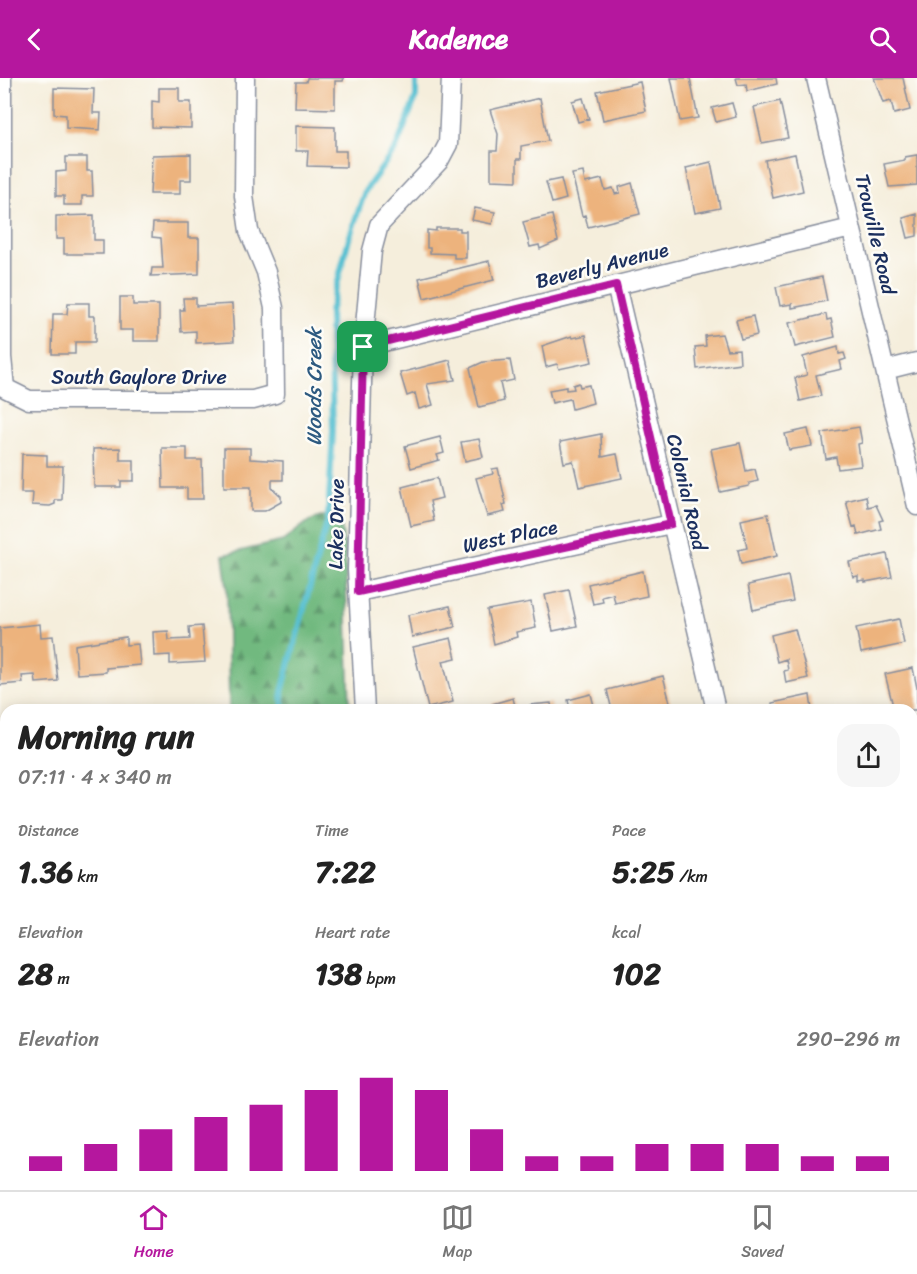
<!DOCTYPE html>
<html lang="en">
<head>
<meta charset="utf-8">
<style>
  body { margin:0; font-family:Sriracha,sans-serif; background:#f6f6f6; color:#222; height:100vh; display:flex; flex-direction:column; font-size:22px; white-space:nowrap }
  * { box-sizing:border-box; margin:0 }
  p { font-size:20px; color:#767676 }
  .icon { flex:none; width:33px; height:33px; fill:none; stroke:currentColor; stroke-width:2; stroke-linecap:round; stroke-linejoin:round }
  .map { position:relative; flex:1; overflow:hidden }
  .panel { position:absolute; left:0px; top:626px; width:918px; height:488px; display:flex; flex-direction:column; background:#fff; border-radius:18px 18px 0 0; box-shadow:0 3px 15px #0003 }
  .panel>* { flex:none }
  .pin { position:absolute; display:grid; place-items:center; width:51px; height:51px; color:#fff; margin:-26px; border-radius:12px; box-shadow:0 3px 9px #0006 }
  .round { display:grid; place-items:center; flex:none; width:63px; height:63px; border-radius:18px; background:#f6f6f6 }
  .head { display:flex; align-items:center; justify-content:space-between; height:102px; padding:0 18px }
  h1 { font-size:33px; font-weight:800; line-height:45px }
  .metrics { display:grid; grid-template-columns:repeat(3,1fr); gap:9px; height:102px; padding:6px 18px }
  .metrics div { display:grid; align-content:center }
  .metrics b { font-size:30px; font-weight:800 }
  .metrics small { font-size:16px; font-weight:400 }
  .metrics p { font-size:16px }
  .chart { height:168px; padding:12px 18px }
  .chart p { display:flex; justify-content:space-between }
  .chart svg { width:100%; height:108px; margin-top:6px; stroke:#b5179e; stroke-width:6 }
  header { display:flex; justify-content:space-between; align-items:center; height:78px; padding:0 18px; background:#b5179e; color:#fff; font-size:27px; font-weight:800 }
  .dock { display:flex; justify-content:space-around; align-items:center; height:84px; border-top:2px solid #e0e0e0; background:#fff; font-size:16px; color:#767676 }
  .dock a { display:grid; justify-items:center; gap:3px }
  .dock .active { color:#b5179e }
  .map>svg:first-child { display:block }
  .forest { fill:url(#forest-firs); stroke:#46746e; stroke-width:1.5 }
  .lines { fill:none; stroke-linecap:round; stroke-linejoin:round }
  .stream { stroke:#56c0d1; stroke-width:6 }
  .building { fill:#edb37d }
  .minor-casing { stroke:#888e9d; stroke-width:21 }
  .minor { stroke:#fff; stroke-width:18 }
  .route-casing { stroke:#fff; stroke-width:12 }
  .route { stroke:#b5179e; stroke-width:8 }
  .labels { text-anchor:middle; stroke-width:5; stroke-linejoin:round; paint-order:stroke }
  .street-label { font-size:20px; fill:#1b2f5e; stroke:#fdfcf7 }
  .water-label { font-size:21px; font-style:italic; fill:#2d5a80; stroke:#fdfcf7 }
</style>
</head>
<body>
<header><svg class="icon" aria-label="back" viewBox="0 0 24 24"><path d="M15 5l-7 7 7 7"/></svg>Kadence<svg class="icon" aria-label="search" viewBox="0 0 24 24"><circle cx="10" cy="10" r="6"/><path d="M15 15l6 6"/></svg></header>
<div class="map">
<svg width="917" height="1112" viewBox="0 0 917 1112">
  <defs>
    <pattern id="forest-firs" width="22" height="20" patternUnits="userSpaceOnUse" patternTransform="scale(1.5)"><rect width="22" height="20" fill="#71b97f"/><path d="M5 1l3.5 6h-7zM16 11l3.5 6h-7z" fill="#5c976b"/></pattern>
  </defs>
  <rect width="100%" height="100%" fill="#fdfcf7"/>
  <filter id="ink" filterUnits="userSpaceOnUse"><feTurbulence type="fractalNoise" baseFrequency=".0167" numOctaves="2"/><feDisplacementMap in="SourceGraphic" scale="12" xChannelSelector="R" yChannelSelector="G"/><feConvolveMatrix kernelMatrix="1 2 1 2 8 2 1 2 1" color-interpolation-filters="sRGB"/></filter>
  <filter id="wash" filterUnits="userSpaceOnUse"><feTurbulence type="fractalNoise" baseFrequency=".008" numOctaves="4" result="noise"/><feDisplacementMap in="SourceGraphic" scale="24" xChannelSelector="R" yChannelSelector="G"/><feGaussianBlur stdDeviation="1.35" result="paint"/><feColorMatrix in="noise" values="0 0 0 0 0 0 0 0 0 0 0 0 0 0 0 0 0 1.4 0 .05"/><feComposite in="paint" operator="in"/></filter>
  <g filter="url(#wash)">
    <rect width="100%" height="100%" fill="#f5eedc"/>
    <path class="forest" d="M339,433l6,38 5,160h-121l-2,-122 -4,-32 60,-14 26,-20z"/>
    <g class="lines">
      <path class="stream" d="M283,632l-1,-18 46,-174 5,-87 -3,-119 18,-70 17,-51 31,-43 20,-51v-19
        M360,1107l1,5"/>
    </g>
    <g id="blocks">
      <path class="building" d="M307,0h37l-1,3h-8v28l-40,-1 1,-26h10z
        M671,0h19l8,40 -18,3z
        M736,0h40l1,6 -30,7 -1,-7 -8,1z
        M874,0h29l7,32 -16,4 -3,-13 -8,2z
        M640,4l6,29 -43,9 -6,-29z
        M54,10l40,1 -1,24h8l-1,17 -34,-2v-13l-12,-1z
        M159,10h20v14h12v26l-39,-1v-26l7,1z
        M540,20l8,43 -27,5v13h-4v22l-26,-1v-29h6l1,-17 -8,-24z
        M583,20l6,21 -11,3 -6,-21z
        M780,23l8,37 -26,5 -8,-36z
        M732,25l4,14 -20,5 -4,-14z
        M296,48l39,1v24h11v16l-39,-1 1,-15h-12z
        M191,76v26h-11v14h-30l2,-39z
        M795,76l8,37 -30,7 -8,-38z
        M917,77v30l-28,2 -5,-23 21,-4v-3z
        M66,79h21v14h5l1,25h-11v9h-18v-9h-8v-24l10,-1z
        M711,84l9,46 -25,5 -9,-45z
        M583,94l2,11 17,-4 3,11 8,-2 2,6 5,-1 -1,-6 13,-4 8,31 -52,13 -3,-12 -3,1 -10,-42z
        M561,101l5,20 -14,4 -6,-21z
        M475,130l20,4 -3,12 -20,-4z
        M917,136v22l-9,2 -5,-20z
        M94,137v25h9v14h-39v-15h-8v-23z
        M552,137l6,26 -18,8 -1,-4 -9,2 -7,-25z
        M153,145h35v15h11v36l-48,2 1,-8h11l-2,-30 -9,-1z
        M436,150h24v3h6v27h-12v-4l-24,-1v-5h-3v-18l9,1z
        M489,183l5,19 -70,18 -5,-20z
        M822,199l5,24 -35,7v-4l-12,2 -4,-19z
        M120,219h13v8h26v36h-26v-11h-13z
        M183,220h13v8l36,-2 2,37 -38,2v-12l-15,1 -1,-22h4z
        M68,225h21v13h6v26h-20v12h-23l1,-40h14z
        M826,236l1,6 4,-1 4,18 -40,10 -6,-24z
        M753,238l4,19 -16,4 -5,-19z
        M722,256l5,16 12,-1 1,14 -43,6 -2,-22 11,-1 -1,-10z
        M586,257l6,27 -33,7 -2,-5 -11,3 -4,-21 30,-10 1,2z
        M838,269l1,7 5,-1 2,6 -6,2 2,8 -26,6 5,21 -21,5 -5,-23 12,-3 -4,-18z
        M450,282l5,20 -28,4 6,21 -14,4 -4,-16 -8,3 -7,-23z
        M510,282l4,20 -14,3 4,18 -25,6 -9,-39 13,-6z
        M579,305l1,4 9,-2 4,18 -21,6 -2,-10 -18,4 -3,-13 17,-3v3l8,-1 -1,-4z
        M859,349l3,16 -4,1 3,22 -23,3 -2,-12 -10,2 -4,-26z
        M808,351l4,17 -23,4 -4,-16z
        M601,356l1,23 15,-3 5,24 -43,9 -6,-26 -9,2 -4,-21z
        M440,359l4,16 -7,2 2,5 -28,8 -6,-22z
        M479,361l4,18 -18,4 -4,-19z
        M740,365l6,28 9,-2 3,12 -9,2v3l-29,6 -9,-43z
        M120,370v12h14v21h-13v6h-27l-1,-38z
        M162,370h25v12h15l1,39h-16v-11h-24z
        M224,370h26v11l33,2v19h-11v8l9,8v6l-16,9h-14v-24h-27z
        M22,376l25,1v11h16l-1,34h-7v4l-5,2 -18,-1 1,-12h-12z
        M498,390l8,36 -3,1 2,7 -18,4 -11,-38 17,-4 -1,-5z
        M437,400l5,20 -12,3 4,20 -23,5 -9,-39z
        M866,418l2,11 8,-2 7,15 -4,1 2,8 -23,6 -2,-9 -3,1 -7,-26z
        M768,436l9,42 -36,8 -3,-14 9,-2 -6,-28z
        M887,476l5,23 -27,5v-2l-7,1v-5l-5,1 -4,-15z
        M643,493l4,25 -32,7 -2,-9 -11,3 1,5 -10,2 -5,-20z
        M788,498l5,25 -40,9 -5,-25z
        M569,512l8,36 -24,5 -8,-36z
        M531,524l5,26 -20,4 1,5 -23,7 -7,-34z
        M450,528l5,21 -43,10 -4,-22z
        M899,541l5,25 -43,9 -5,-25z
        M40,546l1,13 12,-1 5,45 -22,2 -1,-8 -13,1 1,7 -23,2v-57z
        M202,548l3,36 -35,2v-9l-16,1 -1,-24 15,-1 1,9 21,-1 -1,-12z
        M795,551l13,49 -22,5 -2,-12 4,-1 -2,-11 -9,3 -6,-27z
        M126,559v8l12,-1 2,21 -34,3v4l-29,2 -2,-29z
        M451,560l5,20 -13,3 10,41 -25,6 -15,-61z
        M913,590l4,20v22h-23l-9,-36z
        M663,598l9,34h-60l-5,-20z
        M591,616l4,16h-25l-2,-10z
        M810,617l2,15h-39l-1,-7z
        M513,620l3,12h-22l-2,-6z
        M551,625l1,7h-21l-1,-5z
        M917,648v41l-5,1v-40z
        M913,1041h4v29h-5z
        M4,1076l2,29 -6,1v-29z
        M219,1107h35v5h-34z"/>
    </g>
  </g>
  <g filter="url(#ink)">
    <use href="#blocks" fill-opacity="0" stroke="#888e9d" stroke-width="1.5"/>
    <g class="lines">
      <defs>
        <path id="minor" d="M2,0v279l3,31 24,12h224l22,-6 -1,-86 -8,-36 -17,-41 -5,-35 1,-118
          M816,0l101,428
          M616,207l100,425
          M363,269l488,-119
          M885,292l32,-8
          M358,514l313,-68
          M365,632l-8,-140 6,-223 9,-96 7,-26 60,-64 9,-17 3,-66
          M0,673l6,-1
          M0,818l6,26
          M912,1006h5
          M67,1107l1,5
          M309,1107v5
          M417,1107l1,5"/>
      </defs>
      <use href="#minor" class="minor-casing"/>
      <use href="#minor" class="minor"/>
    </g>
  </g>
  <g class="lines" filter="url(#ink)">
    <defs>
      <path id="route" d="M616,207l55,239 -313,68 5,-245z"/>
    </defs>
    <use href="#route" class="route-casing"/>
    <use href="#route" class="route"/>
  </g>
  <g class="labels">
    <g class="street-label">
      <text transform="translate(876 156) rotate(77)" y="7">Trouville Road</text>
      <text transform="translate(602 187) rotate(-14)" y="7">Beverly Avenue</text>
      <text x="139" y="306">South Gaylore Drive</text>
      <text transform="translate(687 414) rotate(77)" y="7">Colonial Road</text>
      <text transform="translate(336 446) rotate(-89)" y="7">Lake Drive</text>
      <text transform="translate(510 458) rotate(-12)" y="7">West Place</text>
    </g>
    <g class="water-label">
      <text transform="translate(314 309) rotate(-90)" y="7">Woods Creek</text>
    </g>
  </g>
</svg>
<div class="pin" style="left:363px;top:269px;background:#1e9e55"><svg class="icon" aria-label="arrive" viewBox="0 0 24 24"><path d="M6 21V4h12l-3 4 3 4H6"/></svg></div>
<section class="panel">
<div class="head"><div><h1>Morning run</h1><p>07:11 · 4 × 340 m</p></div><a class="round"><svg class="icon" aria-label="share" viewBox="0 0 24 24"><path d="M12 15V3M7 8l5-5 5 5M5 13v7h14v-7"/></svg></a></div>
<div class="metrics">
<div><p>Distance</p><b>1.36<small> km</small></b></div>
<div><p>Time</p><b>7:22</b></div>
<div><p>Pace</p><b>5:25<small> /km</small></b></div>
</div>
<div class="metrics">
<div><p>Elevation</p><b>28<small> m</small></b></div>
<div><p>Heart rate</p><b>138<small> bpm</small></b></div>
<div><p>kcal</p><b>102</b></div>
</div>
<div class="chart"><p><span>Elevation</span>290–296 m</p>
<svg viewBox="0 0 160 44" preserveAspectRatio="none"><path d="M5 44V38M15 44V33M25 44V27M35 44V22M45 44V17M55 44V11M65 44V6M75 44V11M85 44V27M95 44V38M105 44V38M115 44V33M125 44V33M135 44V33M145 44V38M155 44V38"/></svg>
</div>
</section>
</div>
<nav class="dock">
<a class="active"><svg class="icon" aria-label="home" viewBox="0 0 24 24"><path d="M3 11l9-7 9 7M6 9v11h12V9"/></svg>Home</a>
<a><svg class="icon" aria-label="map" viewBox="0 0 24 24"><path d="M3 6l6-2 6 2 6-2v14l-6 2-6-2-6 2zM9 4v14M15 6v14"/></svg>Map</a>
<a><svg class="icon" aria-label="saved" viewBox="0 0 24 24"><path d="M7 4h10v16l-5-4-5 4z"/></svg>Saved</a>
</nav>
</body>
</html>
